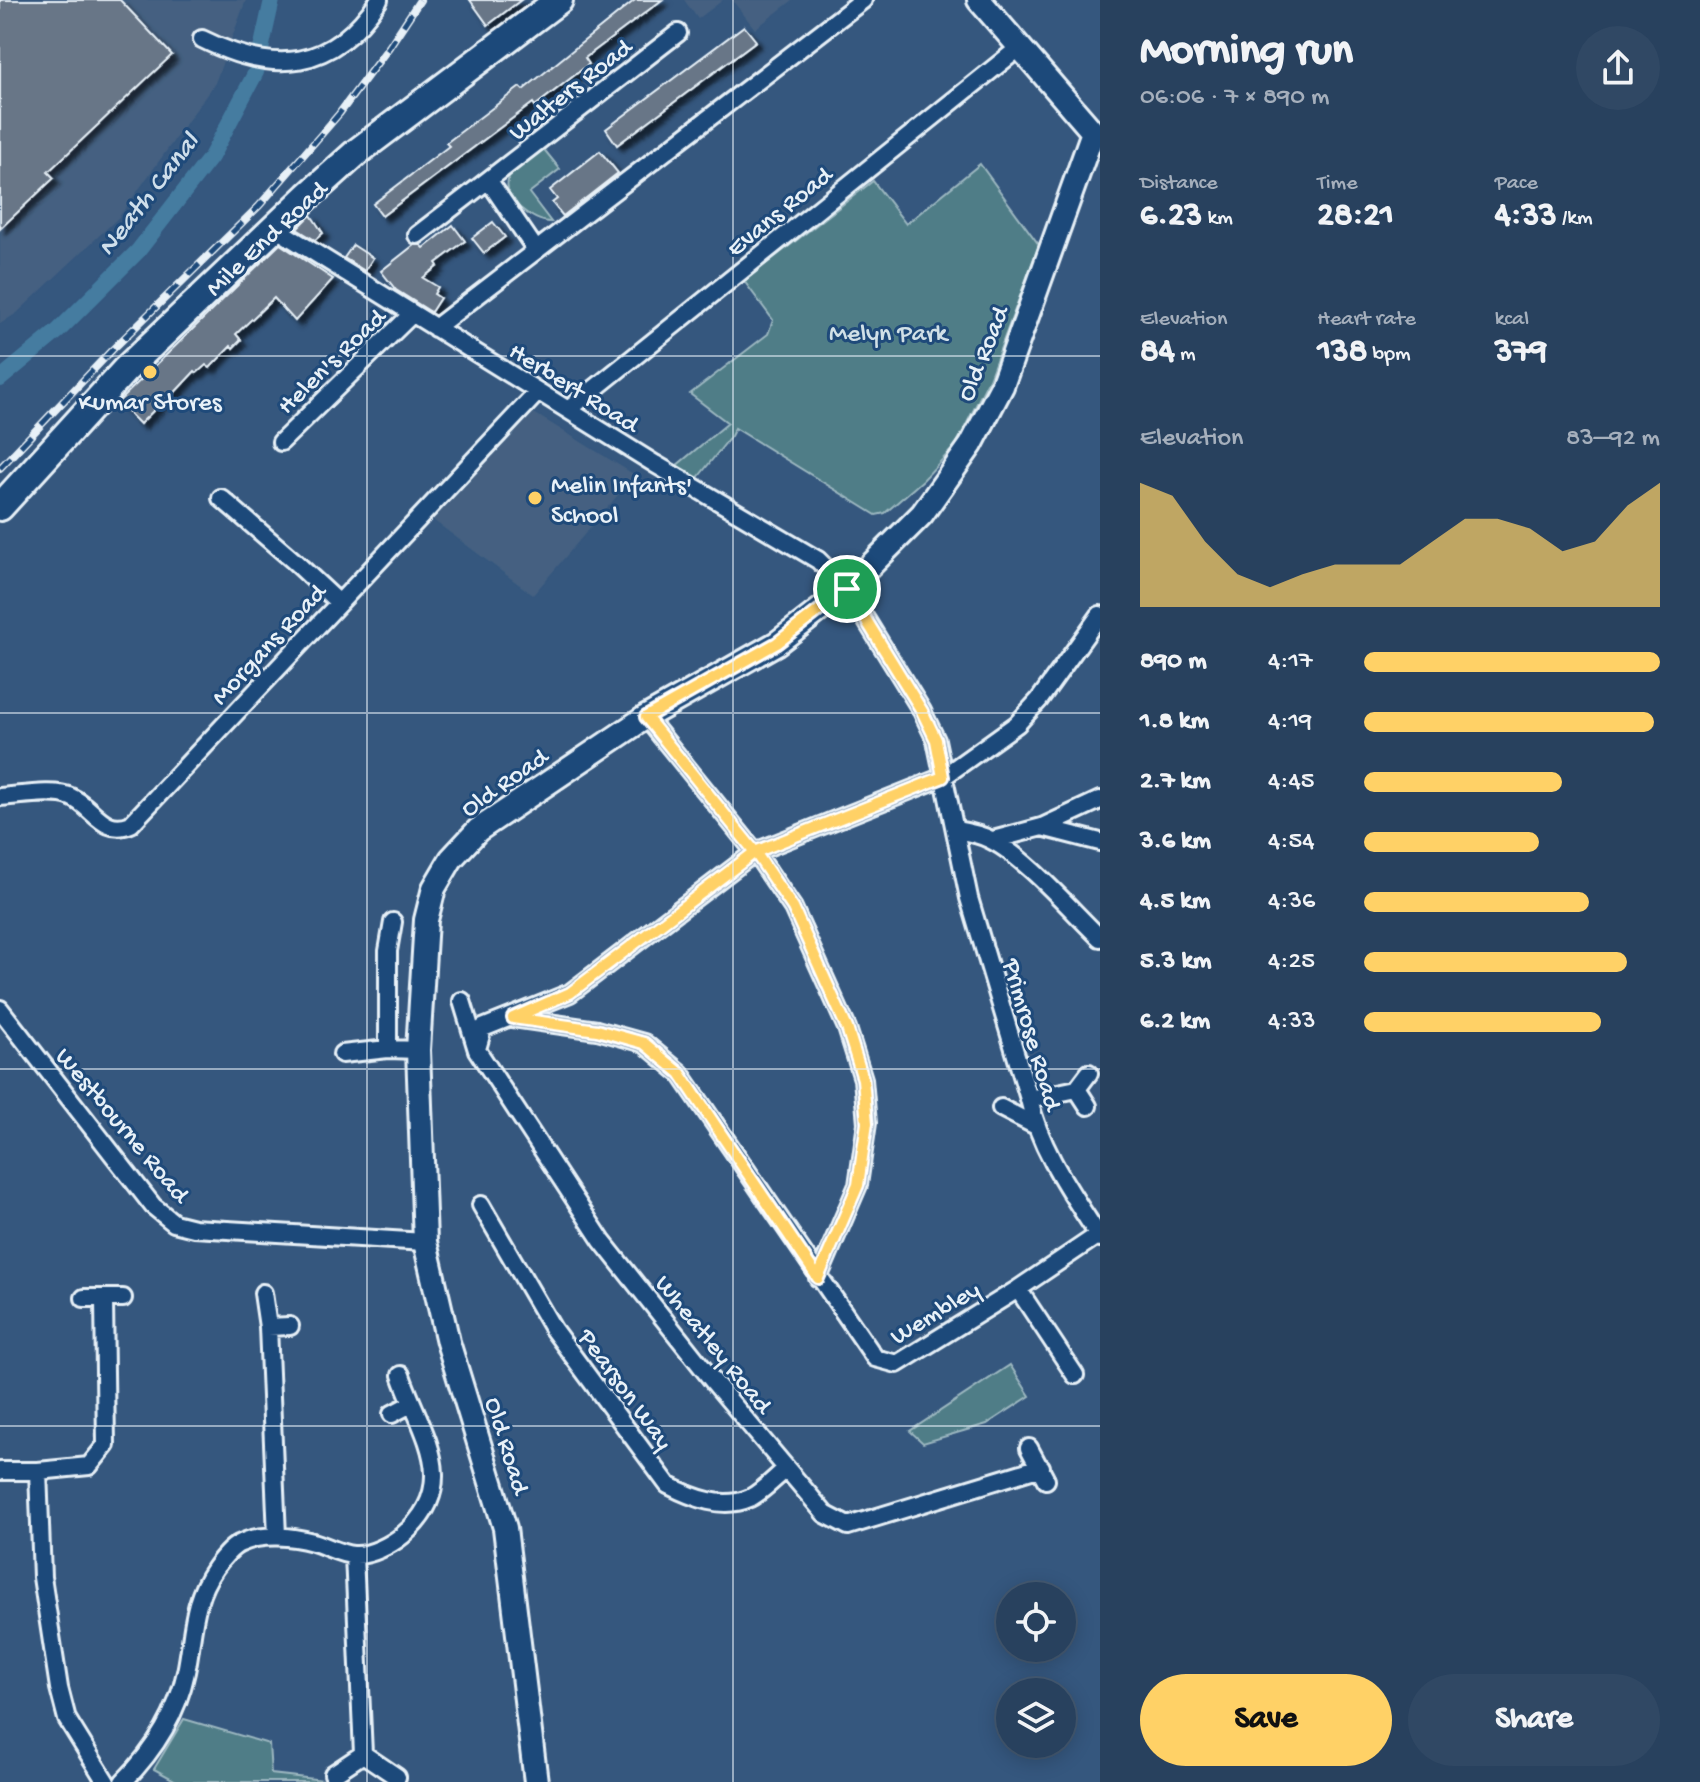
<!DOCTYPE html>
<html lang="en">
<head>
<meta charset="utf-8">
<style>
  body { margin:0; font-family:"Gochi Hand",sans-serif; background:#304864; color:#f1f3f6; height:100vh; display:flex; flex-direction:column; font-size:30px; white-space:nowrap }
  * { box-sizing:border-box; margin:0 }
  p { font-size:26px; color:#a5afbc }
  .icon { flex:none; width:44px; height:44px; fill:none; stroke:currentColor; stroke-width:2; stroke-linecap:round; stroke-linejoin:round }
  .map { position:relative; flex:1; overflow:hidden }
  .panel { display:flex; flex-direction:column; background:#28415e; width:600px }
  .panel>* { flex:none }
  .fabs { position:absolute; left:996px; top:1582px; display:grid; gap:16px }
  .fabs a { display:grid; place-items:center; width:80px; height:80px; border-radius:50%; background:#28415e; box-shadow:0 4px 20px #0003,0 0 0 2px #445a73; font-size:40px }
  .pin { position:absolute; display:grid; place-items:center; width:68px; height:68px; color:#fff; margin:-34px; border:4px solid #fff; border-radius:50%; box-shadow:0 2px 8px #0007 }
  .round { display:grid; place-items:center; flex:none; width:84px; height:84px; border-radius:42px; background:#304864 }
  .summary { display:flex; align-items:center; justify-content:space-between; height:136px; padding:0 40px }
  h1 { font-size:44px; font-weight:800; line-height:60px }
  .stats { display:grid; grid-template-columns:repeat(3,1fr); gap:12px; height:136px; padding:8px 40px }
  .stats div { display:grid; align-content:center }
  .stats b { font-size:34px; font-weight:800 }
  .stats small { font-size:22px; font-weight:400 }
  .stats p { font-size:22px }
  .chart { height:224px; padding:16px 40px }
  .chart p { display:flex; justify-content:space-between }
  .chart svg { width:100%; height:144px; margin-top:8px; fill:#ffd166; opacity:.7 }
  .button { display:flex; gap:16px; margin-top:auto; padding:16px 40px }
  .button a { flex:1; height:92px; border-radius:48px; background:#ffd166; color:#111; font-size:32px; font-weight:800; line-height:92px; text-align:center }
  .button a+a { background:#304864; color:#f1f3f6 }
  ul { padding:0 40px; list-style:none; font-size:26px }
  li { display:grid; grid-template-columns:128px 96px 1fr; align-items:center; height:60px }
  li i { height:20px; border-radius:10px; background:#ffd166 }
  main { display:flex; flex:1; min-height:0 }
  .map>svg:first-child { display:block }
  .built { fill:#446081 }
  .green { fill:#4f7d87; stroke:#9cb7c0; stroke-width:2 }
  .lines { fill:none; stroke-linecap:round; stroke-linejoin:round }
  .canal { stroke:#447ca0; stroke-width:16 }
  .building { fill:#687687; stroke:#e8f1f8; stroke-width:2; filter:url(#shadow) }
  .street-casing { stroke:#e8f1f8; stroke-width:22 }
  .secondary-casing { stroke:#e8f1f8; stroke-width:28 }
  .primary-casing { stroke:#e8f1f8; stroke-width:32 }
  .street { stroke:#1f4a7a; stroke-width:16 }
  .secondary { stroke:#1f4a7a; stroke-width:22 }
  .primary { stroke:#1f4a7a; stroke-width:26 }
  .rail-casing { stroke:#e8f1f8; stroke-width:8 }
  .rail { stroke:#1f4a7a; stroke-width:5; stroke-dasharray:15; stroke-linecap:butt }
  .route-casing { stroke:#fff; stroke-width:16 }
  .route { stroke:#ffd166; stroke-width:10 }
  .grid { fill:none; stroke:#e8f1f8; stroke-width:2; stroke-opacity:0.55 }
  .poi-dot { fill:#ffd166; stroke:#1f4a7a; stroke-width:3 }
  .labels { text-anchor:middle; stroke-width:6; stroke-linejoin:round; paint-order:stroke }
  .street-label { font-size:26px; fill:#e8f1f8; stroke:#1f4a7a }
  .park-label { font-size:26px; fill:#d1e0e7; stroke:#1f4a7a }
  .poi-label { font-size:26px; fill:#e8f1f8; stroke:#1f4a7a }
  .water-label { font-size:28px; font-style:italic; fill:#cfdfeb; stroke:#1f4a7a }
</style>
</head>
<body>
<main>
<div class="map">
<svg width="1100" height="1782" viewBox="0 0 1100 1782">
  <defs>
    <filter id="shadow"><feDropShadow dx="5.5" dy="5.5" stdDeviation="2" flood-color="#0009"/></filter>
  </defs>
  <rect width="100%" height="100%" fill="#35577e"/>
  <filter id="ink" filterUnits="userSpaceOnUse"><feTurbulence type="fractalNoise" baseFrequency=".0125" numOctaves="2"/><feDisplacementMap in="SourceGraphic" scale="16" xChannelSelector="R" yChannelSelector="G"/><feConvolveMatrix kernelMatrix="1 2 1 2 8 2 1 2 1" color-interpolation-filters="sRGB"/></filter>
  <g filter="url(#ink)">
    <path class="built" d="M0,0h246l-31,83 -96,134 -102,96 -17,11z
      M684,0h39l-25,19z
      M732,0h61l-38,29z
      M534,413l101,62 -102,120 -100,-75z"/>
    <path class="green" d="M542,147l18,22 -31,24 22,29c-18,0 -51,-23 -42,-45 4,-12 23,-22 33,-30z
      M980,164l59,81 -50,134 -33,66 -33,35 -38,33 -9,2 -141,-87 -4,8 -35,44 -20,-14 52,-43 -38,-29 78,-60 5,-14 -29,-39 129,-100 33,43z
      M1010,1365l20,31 -43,28 -64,19 -13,-12z
      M184,1719l85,25 2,30 70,8h-163l-24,-13z"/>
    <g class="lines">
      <path class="canal" d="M0,379l58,-48 80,-80 73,-94 45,-85 16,-72"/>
    </g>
    <path class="building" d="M0,0h120l52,55 -124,117 6,6 -54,51z
      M470,0h51l-33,25z
      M635,0h27l-77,58 4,6 -54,42 -2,-3 -151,113 -9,-12 76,-58 -3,-3 74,-56 3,3z
      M744,26l12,15 -139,104 -11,-16z
      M600,151l18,22 -55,43 -11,-13 5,-4 -7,-9z
      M311,215l12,18 -8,7 -18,-11z
      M493,222l12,15 -21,16 -12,-15z
      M453,225l12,16 -29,22 2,3 -15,12 15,9 -4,7 6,4 -9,14 -35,-22 -15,-19 33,-26h7l3,3z
      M280,244l53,35 -38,42 -21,-23 -38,36 5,6 -8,8 -2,-2 -21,22 -4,-3 -9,8 -2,-2 -29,31 -2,-2 -24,24 -22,-22z
      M353,245l20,13 -8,13 -21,-13z"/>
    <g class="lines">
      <defs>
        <path id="street" d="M202,39c72,36 130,32 177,-39
          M489,181l47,69
          M275,228l380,236 163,96 29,29 75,122 14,29 33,158 60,201c11,51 43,95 71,139
          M417,235l261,-202
          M435,328l428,-328
          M568,410l451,-362
          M281,442l131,-128
          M221,498l73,63 44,41
          M646,717l109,135 38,56 54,120 16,51 4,44 -9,62 -40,93
          M0,797c18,-1 55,-8 71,0 23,10 32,39 60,27l407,-432
          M1042,827l58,15
          M955,830c12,2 25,4 36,10 33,16 81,71 109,98
          M993,840l49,-13 58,-27
          M462,1001l15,49 125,191 111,140 112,133 23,12 193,-59
          M0,1009l153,197 21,17 20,5 231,14
          M513,1018l84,12 47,13 36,30 195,285 22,6 121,-75 80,-54
          M388,1049v-98l5,-29
          M477,1049l6,-21 87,-35 185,-141 188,-75 74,-53 22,-24 61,-85
          M342,1054l46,-5 30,1
          M1077,1089l12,-16
          M1029,1099l48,-10 11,17
          M1001,1108l33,17
          M481,1205l72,124 115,156c25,13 55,25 82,13 12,-6 25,-20 36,-29
          M1018,1289l57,86
          M263,1293l5,34 9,209
          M84,1298h39
          M268,1327l22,-1
          M392,1414l19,-10
          M1029,1448l17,32
          M0,1471h38l51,-5 17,-21 -2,-145
          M38,1471l4,106 17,111 8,31 39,63
          M363,1754l34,23
          M333,1774l30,-20 -9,-199
          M123,1782c30,-30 54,-67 63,-110 8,-38 5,-70 29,-104 5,-7 17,-22 26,-25 21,-10 51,-7 72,-1 12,3 28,13 41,13 16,1 37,-10 49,-20 60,-51 18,-102 -2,-160"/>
        <path id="secondary" d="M536,1782l-31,-254 -57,-186 -23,-100 -7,-192 8,-130 8,-32 17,-29 27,-29 168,-113 131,-74 70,-54 75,-75 49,-69 31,-59 91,-254 -114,-132"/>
        <path id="primary" d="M0,507l125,-137 183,-174 49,-44 202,-152"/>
      </defs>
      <use href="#street" class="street-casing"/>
      <use href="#secondary" class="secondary-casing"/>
      <use href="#primary" class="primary-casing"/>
      <use href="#street" class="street"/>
      <use href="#secondary" class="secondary"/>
      <use href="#primary" class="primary"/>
      <defs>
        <path id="rail" d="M0,468l112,-118 147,-144 80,-92 50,-67 31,-47"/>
      </defs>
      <use href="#rail" class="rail-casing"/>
      <use href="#rail" class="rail"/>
    </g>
  </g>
  <g class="lines" filter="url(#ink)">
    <defs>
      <path id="route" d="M847,589l-70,54 -131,74 109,135 -185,141 -57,25 84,12 47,13 36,30 138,205 40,-93 9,-62 -4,-44 -16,-51 -54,-120 -38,-56 188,-75 -7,-37 -14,-29 -75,-122"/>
    </defs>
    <use href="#route" class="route-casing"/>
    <use href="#route" class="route"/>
  </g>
  <path class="grid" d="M367,0v1782M733,0v1782M0,356h1100M0,713h1100M0,1069h1100M0,1426h1100"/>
  <g class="poi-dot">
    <circle cx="150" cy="372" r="8"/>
    <circle cx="535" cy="498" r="8"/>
  </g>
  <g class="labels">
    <g class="street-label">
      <text transform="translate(569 88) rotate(-38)" y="9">Walters Road</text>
      <text transform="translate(778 210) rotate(-39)" y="9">Evans Road</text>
      <text transform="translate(265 237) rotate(-43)" y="9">Mile End Road</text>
      <text transform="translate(981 353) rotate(-68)" y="9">Old Road</text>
      <text transform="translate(330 360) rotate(-44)" y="9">Helen's Road</text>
      <text transform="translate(575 386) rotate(32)" y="9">Herbert Road</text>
      <text transform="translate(267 643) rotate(-47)" y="9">Morgans Road</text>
      <text transform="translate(503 781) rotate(-35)" y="9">Old Road</text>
      <text transform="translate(1034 1034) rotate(74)" y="9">Primrose Road</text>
      <text transform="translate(124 1124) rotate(50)" y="9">Westbourne Road</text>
      <text transform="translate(934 1311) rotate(-31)" y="9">Wembley</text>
      <text transform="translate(715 1343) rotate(51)" y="9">Wheatley Road</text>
      <text transform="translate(627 1388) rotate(54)" y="9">Pearson Way</text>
      <text transform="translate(509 1445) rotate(73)" y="9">Old Road</text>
    </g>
    <g class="park-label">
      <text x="888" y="340">Melyn Park</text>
    </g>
    <g class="poi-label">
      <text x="150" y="409">Kumar Stores</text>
      <text x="551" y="492" text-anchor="start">Melin Infants'<tspan x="551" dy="30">School</tspan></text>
    </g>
    <g class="water-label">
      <text transform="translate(146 193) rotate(-52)" y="10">Neath Canal</text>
    </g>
  </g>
</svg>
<div class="fabs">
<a><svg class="icon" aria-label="locate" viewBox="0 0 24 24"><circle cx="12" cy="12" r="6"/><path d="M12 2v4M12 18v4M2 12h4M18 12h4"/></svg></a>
<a><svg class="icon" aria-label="layers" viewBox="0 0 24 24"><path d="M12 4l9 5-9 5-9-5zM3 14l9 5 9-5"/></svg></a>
</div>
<div class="pin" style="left:847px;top:589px;background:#1e9e55"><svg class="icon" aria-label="arrive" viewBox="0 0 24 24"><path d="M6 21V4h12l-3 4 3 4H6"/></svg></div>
</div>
<section class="panel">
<div class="summary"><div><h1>Morning run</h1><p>06:06 · 7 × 890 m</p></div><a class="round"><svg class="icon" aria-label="share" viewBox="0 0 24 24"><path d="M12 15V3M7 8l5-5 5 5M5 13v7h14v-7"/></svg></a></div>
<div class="stats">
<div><p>Distance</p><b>6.23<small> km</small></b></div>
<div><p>Time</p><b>28:21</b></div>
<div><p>Pace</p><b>4:33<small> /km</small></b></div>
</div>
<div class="stats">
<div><p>Elevation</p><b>84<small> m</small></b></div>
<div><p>Heart rate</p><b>138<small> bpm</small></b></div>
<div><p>kcal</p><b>379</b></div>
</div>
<div class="chart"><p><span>Elevation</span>83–92 m</p>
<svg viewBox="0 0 160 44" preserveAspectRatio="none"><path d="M0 44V6L10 10L20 24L30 34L40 38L50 34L60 31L70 31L80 31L90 24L100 17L110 17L120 20L130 27L140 24L150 13L160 6V44z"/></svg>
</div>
<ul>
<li><b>890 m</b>4:17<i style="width:100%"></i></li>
<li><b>1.8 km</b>4:19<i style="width:98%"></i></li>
<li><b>2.7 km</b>4:45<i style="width:67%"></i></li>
<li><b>3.6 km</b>4:54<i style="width:59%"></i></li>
<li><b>4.5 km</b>4:36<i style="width:76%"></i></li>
<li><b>5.3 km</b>4:25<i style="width:89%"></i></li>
<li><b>6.2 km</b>4:33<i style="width:80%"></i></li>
</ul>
<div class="button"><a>Save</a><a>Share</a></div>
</section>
</main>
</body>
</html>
